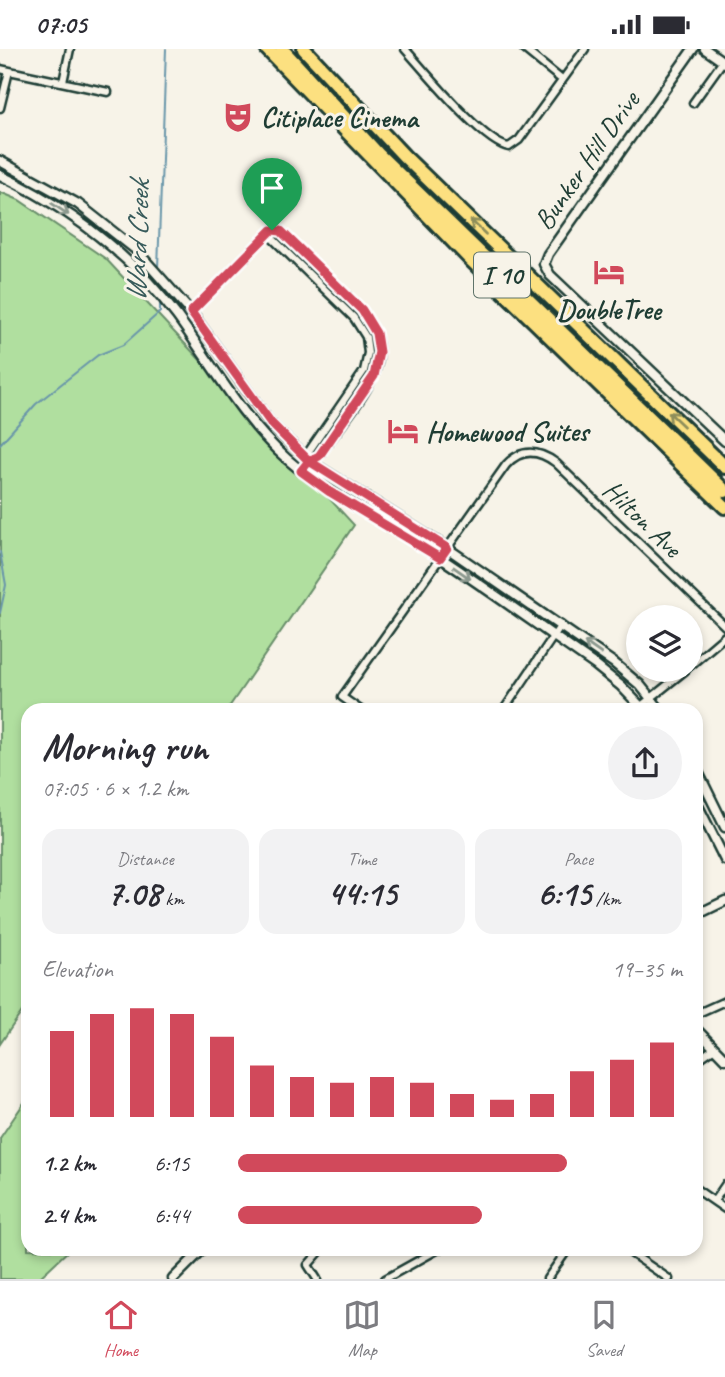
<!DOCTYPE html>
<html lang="en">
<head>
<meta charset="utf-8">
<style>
  body { margin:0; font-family:Caveat,sans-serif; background:#f2f2f3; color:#2b2b33; height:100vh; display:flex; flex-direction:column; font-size:26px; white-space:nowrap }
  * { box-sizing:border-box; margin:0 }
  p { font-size:23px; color:#7c7c81 }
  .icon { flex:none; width:38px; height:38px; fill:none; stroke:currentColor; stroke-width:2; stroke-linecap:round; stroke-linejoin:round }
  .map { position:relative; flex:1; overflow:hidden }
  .sheet { position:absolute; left:21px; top:654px; width:682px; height:553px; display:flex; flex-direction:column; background:#fff; border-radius:21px; box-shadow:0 4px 10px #0003 }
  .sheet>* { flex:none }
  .controls { position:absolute; left:626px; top:556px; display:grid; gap:14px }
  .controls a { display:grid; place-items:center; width:77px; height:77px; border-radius:50%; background:#fff; box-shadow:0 4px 10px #0003; font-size:35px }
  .pin { position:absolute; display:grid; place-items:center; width:60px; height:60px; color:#fff; margin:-72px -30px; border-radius:50% 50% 50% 0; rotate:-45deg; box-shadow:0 0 7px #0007 }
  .pin .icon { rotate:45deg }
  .round { display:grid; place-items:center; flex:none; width:74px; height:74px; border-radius:37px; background:#f2f2f3 }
  .head { display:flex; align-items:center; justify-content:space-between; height:119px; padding:0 21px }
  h1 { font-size:38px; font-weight:600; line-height:52px }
  .figures { display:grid; grid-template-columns:repeat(3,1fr); gap:10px; height:119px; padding:7px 21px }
  .figures div { display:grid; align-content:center; border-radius:18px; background:#f2f2f3; text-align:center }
  .figures b { font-size:35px; font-weight:600 }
  .figures small { font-size:19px; font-weight:400 }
  .figures p { font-size:19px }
  .chart { height:196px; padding:14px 21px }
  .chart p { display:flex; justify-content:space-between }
  .chart svg { width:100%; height:126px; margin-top:7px; stroke:#d1495b; stroke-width:6 }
  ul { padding:0 21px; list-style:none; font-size:23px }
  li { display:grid; grid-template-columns:112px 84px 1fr; align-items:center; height:52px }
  li i { height:18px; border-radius:9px; background:#d1495b }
  .status { display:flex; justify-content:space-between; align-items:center; height:49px; padding:0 35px; background:#fff; direction:ltr }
  .status svg { height:19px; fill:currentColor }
  .tabs { display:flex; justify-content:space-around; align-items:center; height:98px; border-top:2px solid #e1e1e2; background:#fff; font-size:19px; color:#7c7c81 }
  .tabs a { display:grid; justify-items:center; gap:4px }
  .tabs .on { color:#d1495b }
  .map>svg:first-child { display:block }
  .green { fill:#b0df9f; stroke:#688e6a; stroke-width:2 }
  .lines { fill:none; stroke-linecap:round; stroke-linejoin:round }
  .stream { stroke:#6996aa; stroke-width:2 }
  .minor-casing { stroke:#1f3d34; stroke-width:11 }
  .tertiary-casing { stroke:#1f3d34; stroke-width:13 }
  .motorway-casing { stroke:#1f3d34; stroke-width:18 }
  .minor { stroke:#f7f3e8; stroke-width:6 }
  .tertiary { stroke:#f7f3e8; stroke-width:8 }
  .motorway { stroke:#fce080; stroke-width:12 }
  .oneway { stroke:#8b988e }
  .oneway2 { stroke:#8e8e5a }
  .route-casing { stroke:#fff; stroke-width:14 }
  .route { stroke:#d1495b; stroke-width:9 }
  .labels { text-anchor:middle; stroke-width:6; stroke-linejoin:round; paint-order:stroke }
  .shield { fill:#f7f3e8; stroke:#60746a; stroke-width:2 }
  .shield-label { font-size:26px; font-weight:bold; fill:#1f3d34 }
  .poi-label { font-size:28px; font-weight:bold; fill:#1f3d34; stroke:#f7f3e8; text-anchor:start }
  .street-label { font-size:28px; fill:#1f3d34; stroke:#f7f3e8 }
  .water-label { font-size:30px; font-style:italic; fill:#385b5b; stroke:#f7f3e8 }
</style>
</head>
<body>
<div class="status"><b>07:05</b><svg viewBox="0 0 49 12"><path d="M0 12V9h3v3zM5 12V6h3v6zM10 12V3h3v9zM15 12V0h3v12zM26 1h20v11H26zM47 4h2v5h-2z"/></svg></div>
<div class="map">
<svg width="725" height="1230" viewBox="0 0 725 1230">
  <rect width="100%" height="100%" fill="#f7f3e8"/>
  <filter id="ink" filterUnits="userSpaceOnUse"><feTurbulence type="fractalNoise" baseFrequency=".0143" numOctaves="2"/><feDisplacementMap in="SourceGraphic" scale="14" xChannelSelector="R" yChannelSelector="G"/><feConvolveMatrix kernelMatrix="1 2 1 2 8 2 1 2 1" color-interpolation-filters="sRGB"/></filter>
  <g filter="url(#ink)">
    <path class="green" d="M0,143l19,8 87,59 248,266 -127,185 -199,1v292l-28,41z
      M28,1048v152l41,1 -31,29h-38v-141z"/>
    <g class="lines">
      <path class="stream" d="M158,219l8,-219
        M0,395l36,-40 62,-49 25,-10 37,-33v-10
        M0,503l6,33 -6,28"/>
      <defs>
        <path id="minor" d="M405,0c19,21 79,95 104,98l10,-7 66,-91
          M524,0l38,31
          M0,20l108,23
          M63,33l7,-33
          M693,54l30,-42
          M0,59l9,-37
          M272,181l9,1c14,14 27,29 42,42 28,27 71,58 51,102 -13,29 -37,55 -55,81l-10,5 -8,10
          M272,181v8l82,80 12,19 2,16 -4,18 -55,80v10
          M191,263l81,-82
          M691,616l34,-29
          M641,657l45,-36
          M362,662l-20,-14 164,-232c15,-17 33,-15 50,-2l169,163
          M503,662l58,-86
          M696,965l29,-13
          M696,1012l17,-12
          M696,1140l29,20
          M714,1152l11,-16
          M625,1200l44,30
          M317,1230l-9,-14 14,-16
          M385,1230l54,-30
          M547,1230l21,-30"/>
        <path id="tertiary" d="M693,0l-145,205 -4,10 6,11 175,166
          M705,0l20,14
          M0,112l78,43 57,45 56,63 80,112 38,37 138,87 167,115 26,22 21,26
          M0,126c69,33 131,80 177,141 35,48 65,103 110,143 40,35 89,57 134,86 59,38 116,80 174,120l26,21 24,25
          M696,719l29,59
          M696,753l29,58
          M696,866l29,-14
          M696,980l29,30
          M173,1230l30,-30"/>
        <path id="motorway" d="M267,0l204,211 254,247
          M282,0l96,105 347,337
          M304,0l100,107 321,311"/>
      </defs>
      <use href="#minor" class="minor-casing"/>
      <use href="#tertiary" class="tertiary-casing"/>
      <use href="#motorway" class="motorway-casing"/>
      <use href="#minor" class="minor"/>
      <use href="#tertiary" class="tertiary"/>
      <use href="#motorway" class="motorway"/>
    </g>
    <defs><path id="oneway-shaft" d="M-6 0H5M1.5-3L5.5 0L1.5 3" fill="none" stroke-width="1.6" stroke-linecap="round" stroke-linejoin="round" transform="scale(1.75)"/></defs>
    <g class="oneway">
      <use href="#oneway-shaft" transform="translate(60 160) rotate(34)"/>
      <use href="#oneway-shaft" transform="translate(462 524) rotate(35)"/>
      <use href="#oneway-shaft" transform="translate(593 599) rotate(-145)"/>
    </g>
    <g class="oneway2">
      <use href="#oneway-shaft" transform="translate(478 178) rotate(-136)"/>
      <use href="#oneway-shaft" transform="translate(676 370) rotate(-136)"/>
    </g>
  </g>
  <g class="lines" filter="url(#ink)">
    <defs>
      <path id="route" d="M272,181l-81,82 80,111 38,38 -8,10 29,21 110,66 7,-10 -138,-87 10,-5 55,-80 5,-24 -3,-19 -14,-23 -81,-79 -9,-1"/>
    </defs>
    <use href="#route" class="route-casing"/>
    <use href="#route" class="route"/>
  </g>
  <defs>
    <symbol id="theatre-bare" viewBox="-9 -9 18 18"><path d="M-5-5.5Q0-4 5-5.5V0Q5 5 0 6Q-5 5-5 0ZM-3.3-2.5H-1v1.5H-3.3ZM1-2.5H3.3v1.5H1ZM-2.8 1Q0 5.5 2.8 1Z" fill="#d1495b" stroke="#f7f3e8" stroke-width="2.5" paint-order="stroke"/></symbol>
    <symbol id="hotel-bare" viewBox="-9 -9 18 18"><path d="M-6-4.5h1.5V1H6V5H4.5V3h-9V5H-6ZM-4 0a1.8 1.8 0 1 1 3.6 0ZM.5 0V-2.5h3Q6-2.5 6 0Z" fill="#d1495b" stroke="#f7f3e8" stroke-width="2.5" paint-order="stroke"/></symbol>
  </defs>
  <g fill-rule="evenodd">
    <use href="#theatre-bare" x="216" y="46" width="44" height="44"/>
    <use href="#hotel-bare" x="587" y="201" width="44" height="44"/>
    <use href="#hotel-bare" x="381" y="360" width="44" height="44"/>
  </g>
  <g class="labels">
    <rect class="shield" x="474" y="203.5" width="56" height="45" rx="5"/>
    <g class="shield-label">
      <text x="502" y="235">I 10</text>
    </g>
    <g class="poi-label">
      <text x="261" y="78">Citiplace Cinema</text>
      <text x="609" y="270" text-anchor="middle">DoubleTree</text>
      <text x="426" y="392">Homewood Suites</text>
    </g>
    <g class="street-label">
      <text transform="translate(586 111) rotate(-55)" y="10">Bunker Hill Drive</text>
      <text transform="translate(643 469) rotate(44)" y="10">Hilton Ave</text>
    </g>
    <g class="water-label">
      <text transform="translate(137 192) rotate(-88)" y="10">Ward Creek</text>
    </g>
  </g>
</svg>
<div class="controls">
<a><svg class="icon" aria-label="layers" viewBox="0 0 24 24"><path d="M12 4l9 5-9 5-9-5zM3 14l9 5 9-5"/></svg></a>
</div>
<div class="pin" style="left:272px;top:181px;background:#1e9e55"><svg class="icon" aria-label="arrive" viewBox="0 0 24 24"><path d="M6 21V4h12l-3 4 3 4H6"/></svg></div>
<section class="sheet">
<div class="head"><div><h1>Morning run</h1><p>07:05 · 6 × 1.2 km</p></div><a class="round"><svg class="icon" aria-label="share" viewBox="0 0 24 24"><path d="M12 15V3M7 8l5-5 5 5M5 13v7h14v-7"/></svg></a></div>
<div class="figures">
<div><p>Distance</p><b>7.08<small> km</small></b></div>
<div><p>Time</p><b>44:15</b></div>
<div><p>Pace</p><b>6:15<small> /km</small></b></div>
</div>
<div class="chart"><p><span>Elevation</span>19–35 m</p>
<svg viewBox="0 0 160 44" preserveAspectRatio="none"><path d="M5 44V14M15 44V8M25 44V6M35 44V8M45 44V16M55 44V26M65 44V30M75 44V32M85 44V30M95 44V32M105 44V36M115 44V38M125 44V36M135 44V28M145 44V24M155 44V18"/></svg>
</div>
<ul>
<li><b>1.2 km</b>6:15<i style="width:74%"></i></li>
<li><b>2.4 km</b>6:44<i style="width:55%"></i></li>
</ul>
</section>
</div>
<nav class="tabs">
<a class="on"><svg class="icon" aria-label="home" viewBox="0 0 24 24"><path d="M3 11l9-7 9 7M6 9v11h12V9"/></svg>Home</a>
<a><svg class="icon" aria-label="map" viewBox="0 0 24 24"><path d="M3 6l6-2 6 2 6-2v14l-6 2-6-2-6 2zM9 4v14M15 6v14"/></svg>Map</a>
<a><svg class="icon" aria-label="saved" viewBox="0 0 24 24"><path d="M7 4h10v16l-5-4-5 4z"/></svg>Saved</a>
</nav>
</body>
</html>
